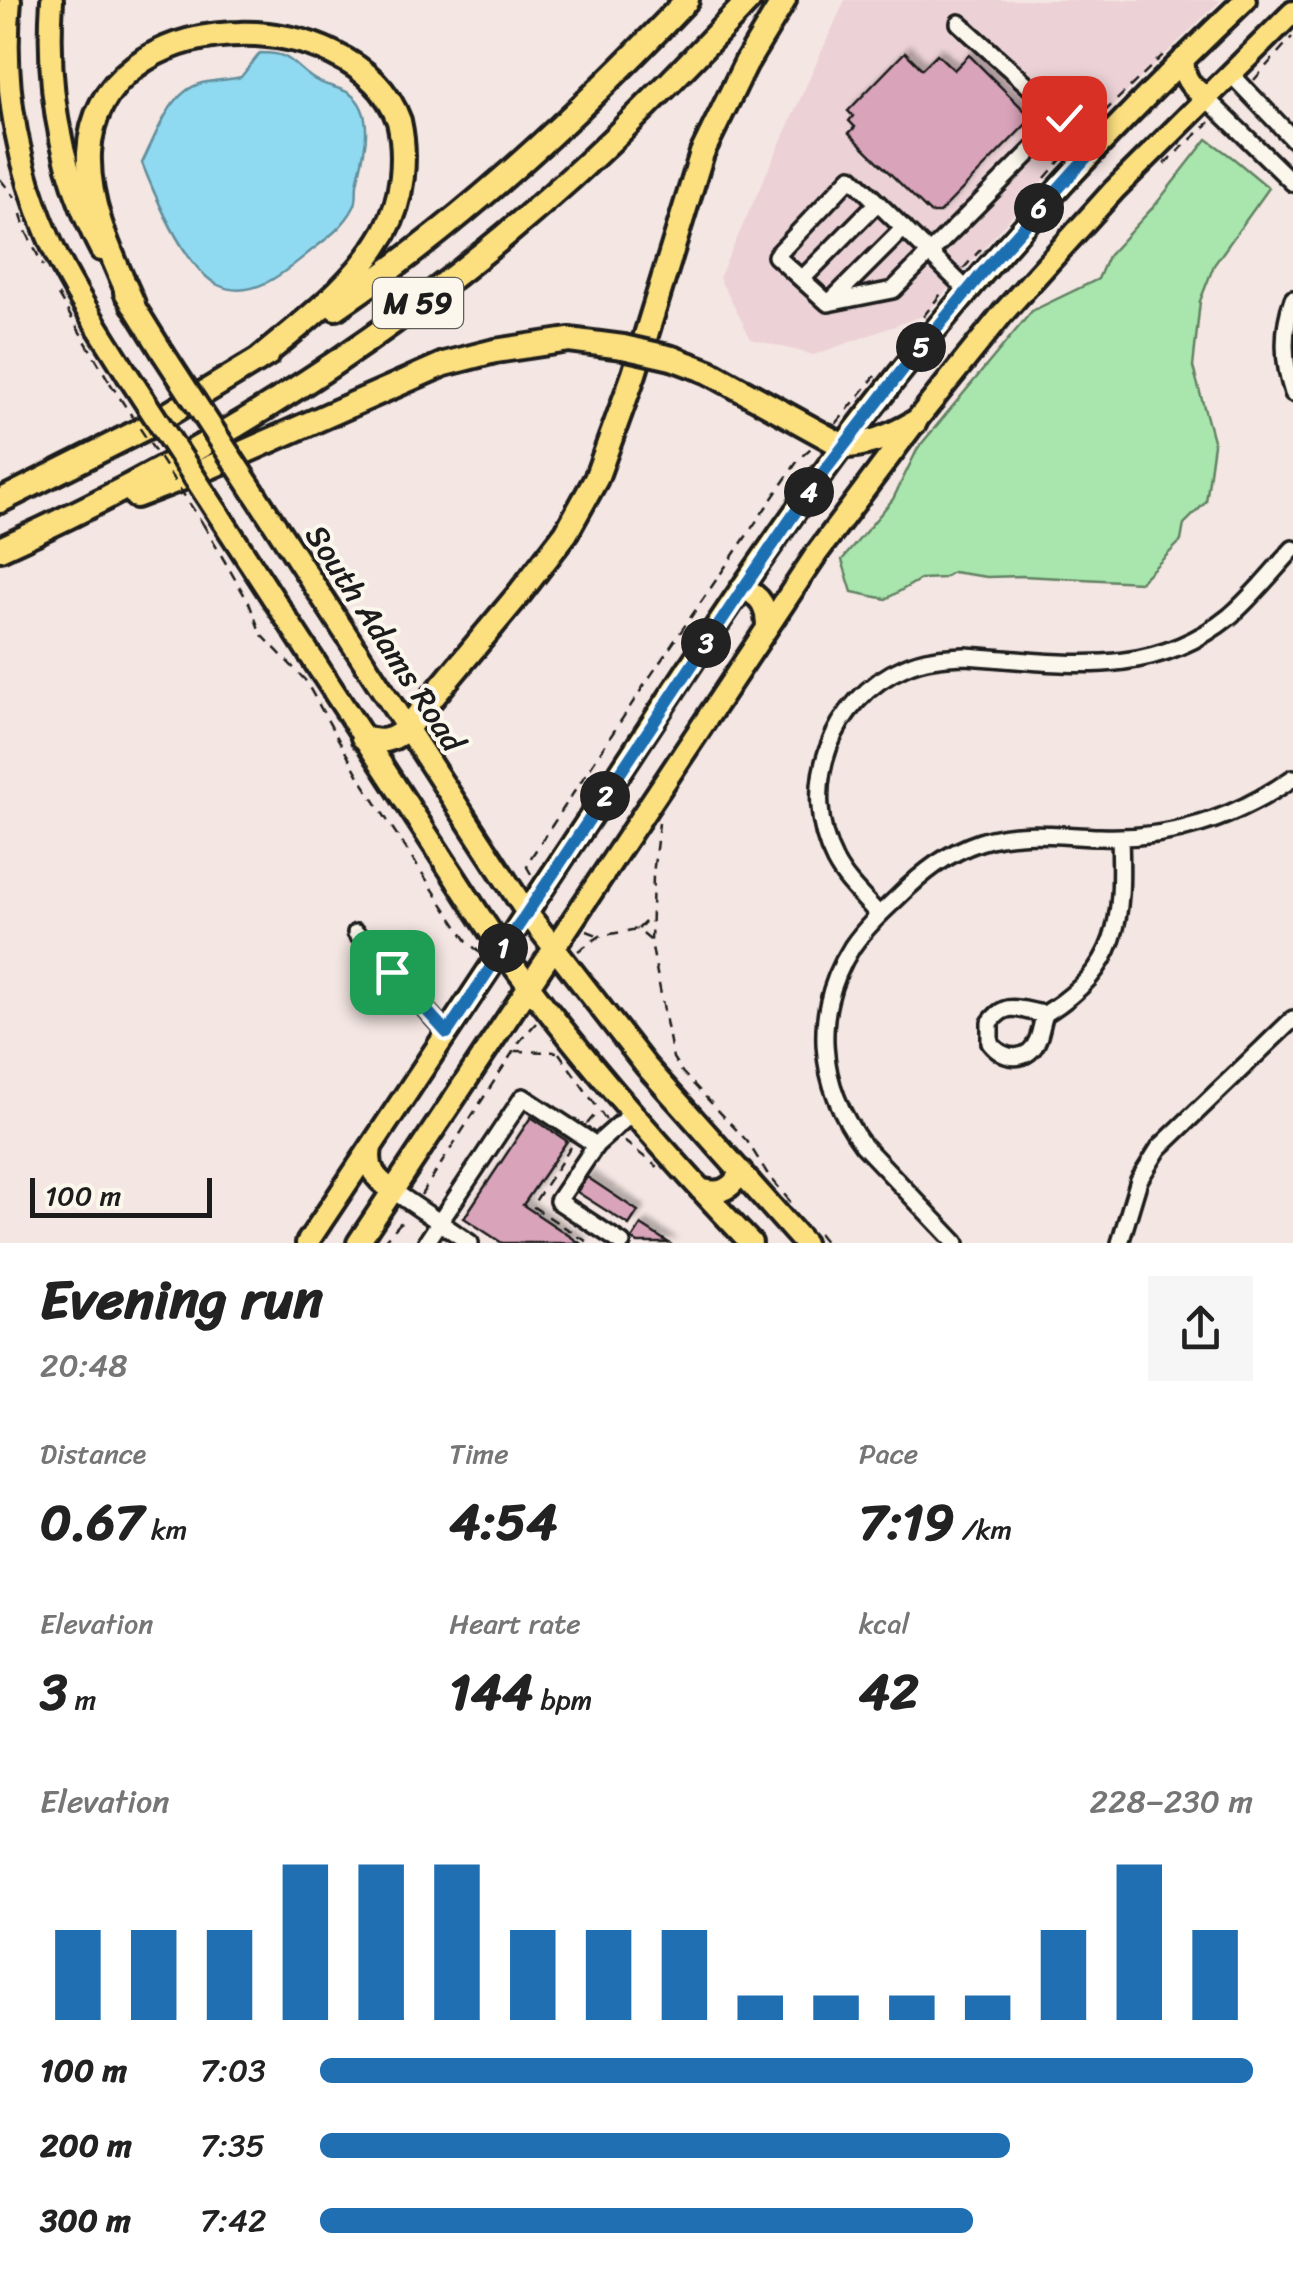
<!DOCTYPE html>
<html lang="en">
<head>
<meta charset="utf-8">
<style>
  body { margin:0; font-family:Sriracha,sans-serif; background:#f6f6f6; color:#222; height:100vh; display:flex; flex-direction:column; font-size:38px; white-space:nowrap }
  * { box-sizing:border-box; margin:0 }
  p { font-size:32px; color:#767676 }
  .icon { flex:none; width:55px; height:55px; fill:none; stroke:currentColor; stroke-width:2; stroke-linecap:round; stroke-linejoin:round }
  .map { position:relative; height:1243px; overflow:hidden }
  .details { display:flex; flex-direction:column; background:#fff; flex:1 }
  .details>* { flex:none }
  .scale { position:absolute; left:30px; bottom:25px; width:182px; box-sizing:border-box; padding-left:10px; border:5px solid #1c1c1c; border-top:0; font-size:28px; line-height:35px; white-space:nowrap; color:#1c1c1c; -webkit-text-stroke:8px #fbf7ec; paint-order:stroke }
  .pin { position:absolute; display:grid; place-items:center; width:85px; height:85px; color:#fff; margin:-42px; border-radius:20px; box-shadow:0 5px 15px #0006 }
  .km { position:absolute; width:50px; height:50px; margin:-25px; border-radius:50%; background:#222; color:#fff; font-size:28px; line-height:50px; text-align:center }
  .round { display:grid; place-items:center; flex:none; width:105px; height:105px; border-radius:0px; background:#f6f6f6 }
  .head { display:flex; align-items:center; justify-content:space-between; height:170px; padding:0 40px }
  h1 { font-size:55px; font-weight:800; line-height:75px }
  .stats { display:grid; grid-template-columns:repeat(3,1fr); gap:15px; height:170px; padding:10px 40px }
  .stats div { display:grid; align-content:center }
  .stats b { font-size:50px; font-weight:800 }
  .stats small { font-size:28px; font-weight:400 }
  .stats p { font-size:28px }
  .chart { height:280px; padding:20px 40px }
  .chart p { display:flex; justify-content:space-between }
  .chart svg { width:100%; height:180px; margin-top:10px; stroke:#1f6fb2; stroke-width:6 }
  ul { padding:0 40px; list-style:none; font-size:32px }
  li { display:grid; grid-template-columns:160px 120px 1fr; align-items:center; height:75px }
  li i { height:25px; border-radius:12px; background:#1f6fb2 }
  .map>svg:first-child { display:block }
  .built { fill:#ecd2d6 }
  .green { fill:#a8e6ad; stroke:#628164; stroke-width:2.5 }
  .water { fill:#90daf1; stroke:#628e9c; stroke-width:2.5 }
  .building { fill:#d9a3ba; stroke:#1c1c1c; stroke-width:2.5; filter:url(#shadow) }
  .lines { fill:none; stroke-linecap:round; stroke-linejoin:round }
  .minor-casing { stroke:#1c1c1c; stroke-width:22 }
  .major-casing { stroke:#1c1c1c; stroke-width:28 }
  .highway-casing { stroke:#1c1c1c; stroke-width:30 }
  .path { stroke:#1c1c1c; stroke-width:2.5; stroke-dasharray:10 8; stroke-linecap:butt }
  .minor { stroke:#fbf7ec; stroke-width:15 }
  .major { stroke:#fce080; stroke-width:20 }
  .highway { stroke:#fce080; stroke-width:22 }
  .major-bridge-casing { stroke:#1c1c1c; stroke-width:28; stroke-linecap:butt }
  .highway-bridge-casing { stroke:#1c1c1c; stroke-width:30; stroke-linecap:butt }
  .path-bridge { stroke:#1c1c1c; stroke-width:2.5; stroke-dasharray:10 8; stroke-linecap:butt }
  .major-bridge { stroke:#fce080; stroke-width:20 }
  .highway-bridge { stroke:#fce080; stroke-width:22 }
  .route-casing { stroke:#fff; stroke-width:20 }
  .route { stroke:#1f6fb2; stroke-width:12 }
  .labels { text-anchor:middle; stroke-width:8; stroke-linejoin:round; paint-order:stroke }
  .shield { fill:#fbf7ec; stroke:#5f5e5a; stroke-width:2.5 }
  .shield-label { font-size:30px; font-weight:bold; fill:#1c1c1c }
  .street-label { font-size:32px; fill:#1c1c1c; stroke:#fbf7ec }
</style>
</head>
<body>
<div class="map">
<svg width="1293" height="1243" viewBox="0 0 1293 1243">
  <defs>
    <filter id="shadow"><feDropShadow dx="5.5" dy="-5.5" stdDeviation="2.5" flood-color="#0004"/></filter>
  </defs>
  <rect width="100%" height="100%" fill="#f4e6e2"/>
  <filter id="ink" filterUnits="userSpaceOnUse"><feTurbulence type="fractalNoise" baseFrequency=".01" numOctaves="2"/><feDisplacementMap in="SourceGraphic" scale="20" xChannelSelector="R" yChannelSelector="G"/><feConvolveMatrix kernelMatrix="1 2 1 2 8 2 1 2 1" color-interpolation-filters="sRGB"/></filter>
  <g filter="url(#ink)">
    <path class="built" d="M845,0h376l-140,137 -156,178 -111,40 -63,-16 -32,-61z"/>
    <path class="green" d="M1207,139l26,19 36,30 -55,77 -14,36 -7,66 21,77 -8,58 -22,22 -3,17 -41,41 -118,-6 -35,1 -34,-5 -10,6 -22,1 -35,20 -34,-7 -10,-32 51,-61 25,-51 114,-137 66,-32 10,-23 48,-52z"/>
    <path class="water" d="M260,53c32,0 29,9 52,25 17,12 40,7 50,31 10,23 -1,54 -5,75 -1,8 1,16 -3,23 -9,18 -26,31 -42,43 -25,20 -59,52 -94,35 -32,-16 -63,-89 -76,-122 14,-27 27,-71 60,-80 13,-3 27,-3 39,-6z"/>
    <path class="building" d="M905,52l17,17 15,-15 17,16 15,-15 63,63 -93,95h-9l-81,-80 6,-6 -6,-6 4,-5 -5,-5z
      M531,1117l36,24 -44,64 57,38h-78l-38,-25z
      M587,1177l51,34 -9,14 -52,-33z
      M641,1225l28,18h-31l-6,-4z"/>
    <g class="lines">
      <defs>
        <path id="minor" d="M959,23l105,95 29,32
          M1230,73l63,66
          M1205,97l88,86
          M802,279l75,-76
          M967,290c-38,-37 -77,-75 -116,-113l-75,79 52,47 65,-13 171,-172
          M1293,299c-11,30 -10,64 0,94
          M829,303l75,-75
          M879,915c-15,-17 -33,-33 -44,-54 -37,-72 -5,-162 70,-194 19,-9 40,-10 60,-11 96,6 184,26 265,-40 23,-20 43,-45 63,-67
          M356,933l91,100
          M1045,1014c-3,8 -4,17 -7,25 -9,24 -34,22 -48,4v-20c17,-25 32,-11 55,-9 75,-47 78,-94 75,-176
          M392,1190l78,53
          M426,1243l97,-146 73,48
          M622,1243l-64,-42 38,-56 36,-32
          M956,1243l-93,-98c-45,-60 -52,-133 -11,-198 13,-19 30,-35 46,-50 24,-24 49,-44 82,-55 39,-13 80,-6 120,-5 70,3 136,-19 193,-59
          M1120,1243l19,-63 20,-32 134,-129"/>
        <path id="major" d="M10,0c-9,87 9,176 46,254 20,42 47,81 71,120
          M52,0c-6,87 8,172 49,250
          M1184,58c-2,19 6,28 21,39
          M125,292l38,61
          M255,494l272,419 119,153 158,177
          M219,515l283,435c76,104 160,200 249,293
          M742,589c20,6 25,19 25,39
          M371,1148c-4,21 5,31 21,42
          M700,1189c20,6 32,1 41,-18
          M307,1243c101,-153 203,-305 304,-457 82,-125 163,-251 254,-369 116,-149 242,-287 380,-417
          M358,1243l459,-690 98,-131 88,-109 111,-123 179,-178"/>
        <path id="highway" d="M133,304c-21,-48 -46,-98 -44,-151 8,-153 266,-153 310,-32 8,36 4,79 -14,111 -30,53 -82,90 -128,129
          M336,308c129,-88 244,-195 351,-308
          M672,358l37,14 134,74c26,0 50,-11 72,-24
          M136,496l63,-24 245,-108 51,-13 74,-11 54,7
          M0,501l147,-74 121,-73
          M0,549c208,-94 402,-218 571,-371 63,-57 120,-117 178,-178
          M363,737c18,8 31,3 44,-9l112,-134 47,-61 30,-54 38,-105 68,-221 44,-90 38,-63"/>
      </defs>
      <use href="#minor" class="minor-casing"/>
      <use href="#major" class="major-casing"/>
      <use href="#highway" class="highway-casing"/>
      <path class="path" d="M1254,80l38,-43
        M1091,125l73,-71
        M1164,164l46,-42
        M1045,178l28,-32
        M0,179l15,18
        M21,214l4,15 18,37
        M963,269l18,-20
        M58,295l52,88
        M912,331l32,-41
        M836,424l39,-48
        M203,524l46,79 12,31 44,46 59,105 103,156 13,12
        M659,823l-6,52 -2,67 22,116 9,14 65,69 20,32 25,31
        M531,874l-4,-7 3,-8 115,-175 154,-225 13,-12
        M638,929l12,-12
        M587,931l13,5
        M578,951l22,-15 37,-7 13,11
        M515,1051l42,1
        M559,1053l47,67
        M587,1124l11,-13
        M624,1141l33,26
        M571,1147l-39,59 57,37
        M421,1195l99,-154 16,-18
        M818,1233l8,10
        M382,1243l23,-25"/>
      <use href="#minor" class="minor"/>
      <use href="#major" class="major"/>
      <use href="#highway" class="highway"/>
      <defs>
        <path id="major-bridge" d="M163,353l92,141
          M127,374l92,141"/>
        <path id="highway-bridge" d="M623,347l49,11"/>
      </defs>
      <use href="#major-bridge" class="major-bridge-casing"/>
      <use href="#highway-bridge" class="highway-bridge-casing"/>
      <path class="path-bridge" d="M110,383l93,141"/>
      <use href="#major-bridge" class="major-bridge"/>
      <use href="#highway-bridge" class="highway-bridge"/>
    </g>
  </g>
  <g class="lines" filter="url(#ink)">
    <defs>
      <path id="route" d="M392,972l55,61 295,-443 74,-108 91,-118 77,-93 109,-121 -29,-32"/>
    </defs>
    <use href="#route" class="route-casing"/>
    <use href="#route" class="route"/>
  </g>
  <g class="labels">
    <rect class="shield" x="373" y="278" width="90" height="50" rx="8"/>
    <g class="shield-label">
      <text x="418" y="313">M 59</text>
    </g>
    <g class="street-label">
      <text transform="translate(385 638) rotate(57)" y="11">South Adams Road</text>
    </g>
  </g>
</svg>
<div class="scale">100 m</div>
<div class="pin" style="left:392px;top:972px;background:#1e9e55"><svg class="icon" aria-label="arrive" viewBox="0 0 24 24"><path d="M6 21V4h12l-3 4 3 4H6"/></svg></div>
<div class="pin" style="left:1064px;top:118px;background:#d93025"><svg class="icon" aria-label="check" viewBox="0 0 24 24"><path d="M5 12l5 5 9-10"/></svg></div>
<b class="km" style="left:503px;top:948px">1</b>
<b class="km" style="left:605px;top:796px">2</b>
<b class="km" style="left:706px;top:643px">3</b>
<b class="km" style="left:809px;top:492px">4</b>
<b class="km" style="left:921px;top:347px">5</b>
<b class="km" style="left:1039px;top:208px">6</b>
</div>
<section class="details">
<div class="head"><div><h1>Evening run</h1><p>20:48</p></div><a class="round"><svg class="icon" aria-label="share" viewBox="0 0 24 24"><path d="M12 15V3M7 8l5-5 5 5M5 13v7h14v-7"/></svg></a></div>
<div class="stats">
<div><p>Distance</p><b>0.67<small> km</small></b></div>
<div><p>Time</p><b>4:54</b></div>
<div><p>Pace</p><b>7:19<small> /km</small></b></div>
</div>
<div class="stats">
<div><p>Elevation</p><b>3<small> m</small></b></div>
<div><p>Heart rate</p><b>144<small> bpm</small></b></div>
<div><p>kcal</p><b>42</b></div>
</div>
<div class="chart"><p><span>Elevation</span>228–230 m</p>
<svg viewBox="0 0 160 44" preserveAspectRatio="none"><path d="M5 44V22M15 44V22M25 44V22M35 44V6M45 44V6M55 44V6M65 44V22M75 44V22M85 44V22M95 44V38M105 44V38M115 44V38M125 44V38M135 44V22M145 44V6M155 44V22"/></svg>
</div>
<ul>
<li><b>100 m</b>7:03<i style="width:100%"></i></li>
<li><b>200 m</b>7:35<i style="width:74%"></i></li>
<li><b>300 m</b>7:42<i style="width:70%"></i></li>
</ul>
</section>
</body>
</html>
